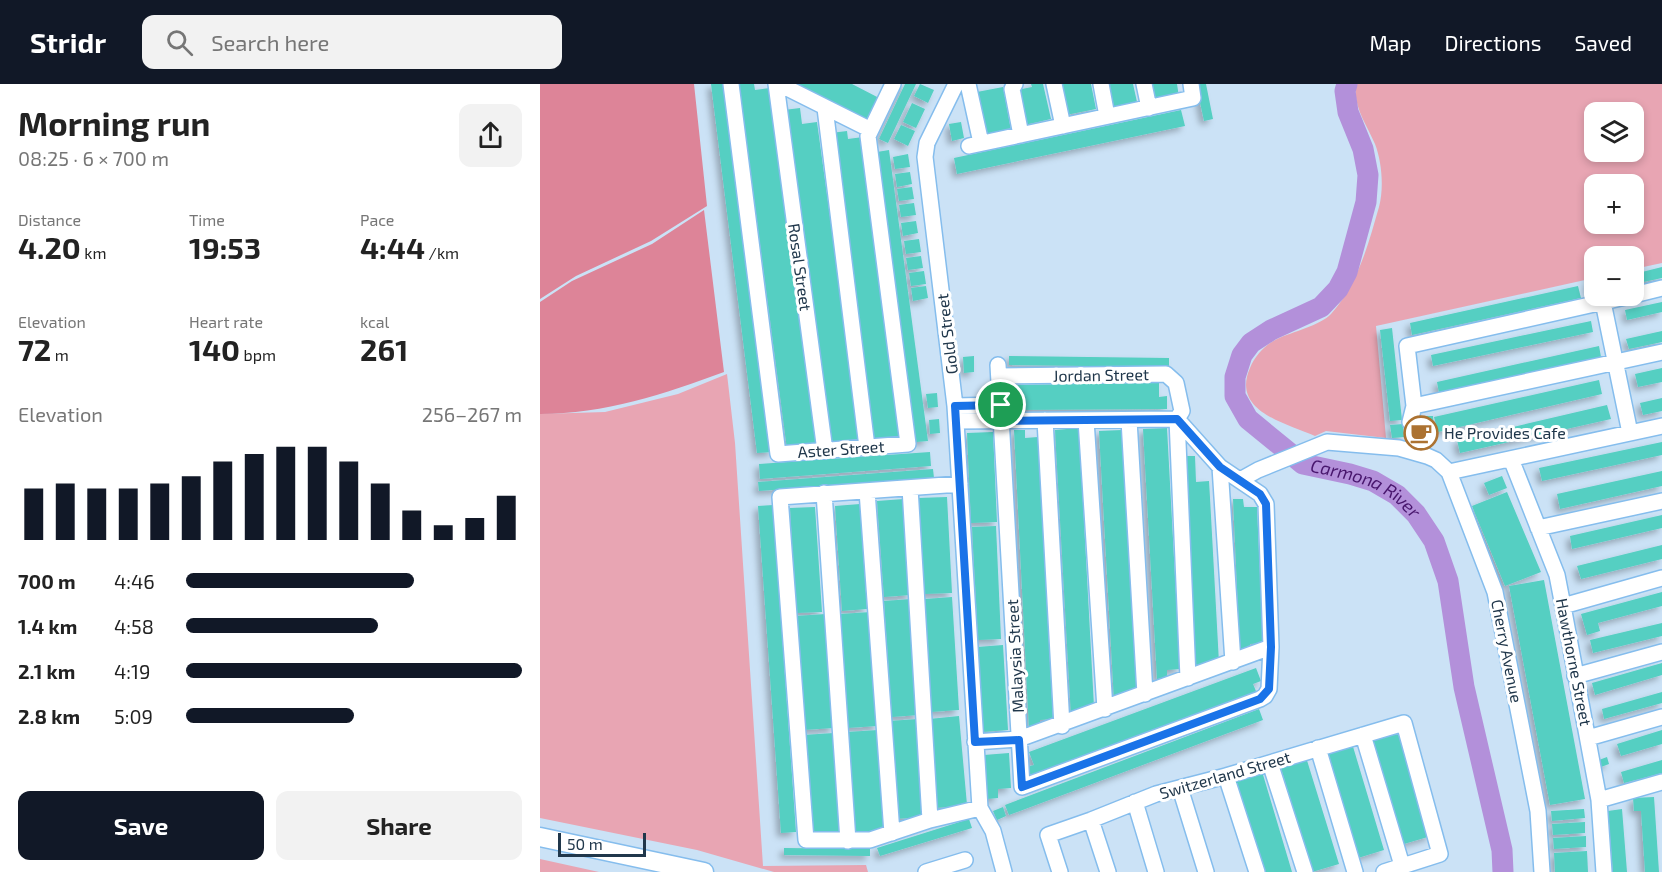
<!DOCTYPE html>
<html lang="en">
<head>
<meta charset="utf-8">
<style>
  body { margin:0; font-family:"Exo 2",sans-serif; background:#f2f2f2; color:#222; height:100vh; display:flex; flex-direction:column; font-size:22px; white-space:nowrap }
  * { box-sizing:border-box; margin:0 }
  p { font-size:20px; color:#767676 }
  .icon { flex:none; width:33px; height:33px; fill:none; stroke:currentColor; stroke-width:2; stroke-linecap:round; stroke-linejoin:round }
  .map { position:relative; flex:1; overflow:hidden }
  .side { display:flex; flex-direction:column; background:#fff; width:540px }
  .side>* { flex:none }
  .fabs { position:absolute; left:1044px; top:18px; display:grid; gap:12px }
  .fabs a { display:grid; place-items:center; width:60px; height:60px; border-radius:12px; background:#fff; box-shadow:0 3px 9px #0003; font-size:30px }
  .scale { position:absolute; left:18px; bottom:15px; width:88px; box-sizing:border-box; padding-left:6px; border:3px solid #20374b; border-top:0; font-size:16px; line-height:21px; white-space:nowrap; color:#20374b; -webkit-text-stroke:4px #fff; paint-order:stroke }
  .pin { position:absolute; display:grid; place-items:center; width:51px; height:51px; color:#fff; margin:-26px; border:3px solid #fff; border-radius:50%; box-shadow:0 2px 6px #0007 }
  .round { display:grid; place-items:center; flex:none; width:63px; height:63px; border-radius:12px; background:#f2f2f2 }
  .headline { display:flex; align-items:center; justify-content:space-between; height:102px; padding:0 18px }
  h1 { font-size:33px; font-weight:700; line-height:45px }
  .metrics { display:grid; grid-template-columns:repeat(3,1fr); gap:9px; height:102px; padding:6px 18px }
  .metrics div { display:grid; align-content:center }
  .metrics b { font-size:30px; font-weight:700 }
  .metrics small { font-size:16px; font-weight:400 }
  .metrics p { font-size:16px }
  .chart { height:168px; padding:12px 18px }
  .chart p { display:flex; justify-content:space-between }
  .chart svg { width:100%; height:108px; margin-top:6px; stroke:#111827; stroke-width:6 }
  .button { display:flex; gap:12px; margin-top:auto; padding:12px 18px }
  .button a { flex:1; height:69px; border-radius:12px; background:#111827; color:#fff; font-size:24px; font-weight:700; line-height:69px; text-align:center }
  .button a+a { background:#f2f2f2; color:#222 }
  ul { padding:0 18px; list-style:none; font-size:20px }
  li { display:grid; grid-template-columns:96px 72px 1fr; align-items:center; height:45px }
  li i { height:15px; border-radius:8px; background:#111827 }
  header { display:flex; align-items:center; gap:36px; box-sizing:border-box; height:84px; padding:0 30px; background:#111827; color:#fff }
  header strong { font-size:28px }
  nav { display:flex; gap:33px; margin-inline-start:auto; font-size:21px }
  .search { width:420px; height:54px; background:#f2f2f2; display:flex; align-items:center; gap:15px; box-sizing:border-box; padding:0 21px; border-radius:12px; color:#767676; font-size:22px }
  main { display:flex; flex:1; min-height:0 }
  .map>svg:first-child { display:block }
  .green { fill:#e8a5b3; fill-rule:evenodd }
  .forest { fill:#dd8498 }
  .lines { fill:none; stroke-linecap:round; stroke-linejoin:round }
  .river { stroke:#b390da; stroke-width:21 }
  .building { fill:#54cfc2; filter:url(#shadow) }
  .minor-casing { stroke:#85bded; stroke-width:18 }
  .major-casing { stroke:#85bded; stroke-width:21 }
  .minor { stroke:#fff; stroke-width:15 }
  .major { stroke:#fff; stroke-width:18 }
  .route-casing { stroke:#fff; stroke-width:12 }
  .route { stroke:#1a73e8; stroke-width:8 }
  .labels { text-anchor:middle; stroke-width:6; stroke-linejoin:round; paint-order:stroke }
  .street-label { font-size:16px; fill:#20374b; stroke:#fff }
  .poi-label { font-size:16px; fill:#20374b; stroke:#fff; text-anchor:start }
  .water-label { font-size:18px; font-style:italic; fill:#48166d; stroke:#fff }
</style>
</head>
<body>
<header>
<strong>Stridr</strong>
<div class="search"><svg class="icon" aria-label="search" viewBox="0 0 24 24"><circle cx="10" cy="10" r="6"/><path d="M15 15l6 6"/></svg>Search here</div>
<nav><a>Map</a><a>Directions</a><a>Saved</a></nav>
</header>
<main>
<section class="side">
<div class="headline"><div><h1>Morning run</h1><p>08:25 · 6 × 700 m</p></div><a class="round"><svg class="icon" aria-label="share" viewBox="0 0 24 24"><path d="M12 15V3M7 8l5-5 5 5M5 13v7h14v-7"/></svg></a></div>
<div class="metrics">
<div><p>Distance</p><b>4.20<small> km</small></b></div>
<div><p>Time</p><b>19:53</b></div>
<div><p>Pace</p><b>4:44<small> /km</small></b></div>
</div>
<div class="metrics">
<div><p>Elevation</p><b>72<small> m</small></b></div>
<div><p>Heart rate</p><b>140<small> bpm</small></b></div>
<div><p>kcal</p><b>261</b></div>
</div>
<div class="chart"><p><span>Elevation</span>256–267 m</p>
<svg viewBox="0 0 160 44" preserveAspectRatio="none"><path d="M5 44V23M15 44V21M25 44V23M35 44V23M45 44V21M55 44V18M65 44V12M75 44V9M85 44V6M95 44V6M105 44V12M115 44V21M125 44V32M135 44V38M145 44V35M155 44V26"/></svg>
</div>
<ul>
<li><b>700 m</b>4:46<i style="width:68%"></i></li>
<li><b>1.4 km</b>4:58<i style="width:57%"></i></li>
<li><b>2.1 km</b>4:19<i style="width:100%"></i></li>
<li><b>2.8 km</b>5:09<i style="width:50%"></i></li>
</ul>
<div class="button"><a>Save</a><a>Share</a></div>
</section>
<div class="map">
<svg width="1122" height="788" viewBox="0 0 1122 788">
  <defs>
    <filter id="shadow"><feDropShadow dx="-4" dy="4" stdDeviation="3" flood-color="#0004"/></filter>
  </defs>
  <rect width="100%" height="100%" fill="#cbe2f6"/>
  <path class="green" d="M816,0h306v179l-28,6v-13h-40v22l-218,48 10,112 -60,-7 -11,5c-30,-13 -84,-25 -65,-68 5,-12 15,-23 27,-29 15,-7 44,-14 54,-25 27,-30 37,-69 48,-107 5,-19 3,-45 -4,-63 -9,-21 -22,-37 -19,-60zM1054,28h40v40h-40zM1054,100h40v40h-40z
    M187,290l8,69 28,423 103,-1 2,7h-94l-77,-22 -157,-32v-404l65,-2 73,-18z
    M0,775l59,13h-59z"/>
  <path class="forest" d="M0,0h154l13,122 -56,35 -75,35 -36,23z
    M164,126l20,162c-59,22 -120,42 -184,42v-112l32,-21 80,-37z"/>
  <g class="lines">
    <path class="river" id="s1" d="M807,0l-2,7 3,21 15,37 5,26 -2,27 -19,70 -9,17 -17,18 -50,23 -20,13 -9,12 -7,22v19l13,23 55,45 47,10 23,7 24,14 19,19 18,27 14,40 16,106 38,163 1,22"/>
  </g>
  <path class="building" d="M171,0h15l47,368 -16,1z
    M199,0h15l1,6 15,-2 47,357 -30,4z
    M251,0h61l29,15 -13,24z
    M365,0h11l-28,59 -9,-4z
    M380,0l14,6 -6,13 -14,-7z
    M491,0h12l8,35 -27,6 -7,-35 15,-3z
    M521,0h30l5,25 -30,6z
    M566,0h27l4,18 -26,5z
    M608,0h29l2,13 -28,5z
    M656,0h10l7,35 -9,2z
    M463,3l8,43 -26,5 -8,-43z
    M372,19l13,6 -9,19 -13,-6z
    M260,24l2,16 15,-2 44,320 -30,4 -47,-336z
    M641,26l4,16 -228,48 -3,-16z
    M421,38l3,16 -12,3 -3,-17z
    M361,41l14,6 -7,15 -14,-7z
    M307,47l1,8 15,-2 39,299 -30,4 -41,-307z
    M349,66l39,291 -12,1 -39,-290z
    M368,70l2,13 -15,2 -2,-12z
    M370,88l2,12 -15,3 -2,-13z
    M372,103l2,12 -15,2 -2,-12z
    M374,119l2,12 -15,2 -2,-12z
    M376,137l2,12 -15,3 -2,-13z
    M379,155l2,13 -15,2 -2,-13z
    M381,172l2,12 -15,2 -2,-12z
    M1122,183v11l-28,6v-10z
    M384,187l2,13 -15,2 -2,-13z
    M1054,198v12l-3,1 -3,-12z
    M386,202l2,12 -15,3 -2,-13z
    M1038,202l3,12 -169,37 -2,-12z
    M1122,218v10l-35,8 -2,-10z
    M1051,237l2,11 -160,34 -2,-11z
    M852,244l10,92 -12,1 -10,-91z
    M1122,247v11l-33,7 -3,-10z
    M1059,262l2,11 -162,36 -2,-11z
    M434,272v16l-10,1 -1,-16z
    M469,272l160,2v9l-160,-2z
    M1122,284v14l-24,5 -3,-13z
    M1059,296l3,14 -164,38 -4,-15z
    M619,299v14l8,-1v13l-161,1v-25z
    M397,309l1,14 -10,1 -2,-14z
    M1122,314v13l-19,4 -3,-12z
    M1067,321l4,14 -151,34 -3,-13z
    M877,332h16l1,19 -16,1z
    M399,335l1,14 -10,1 -1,-14z
    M863,340l1,13 -12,1 -2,-13z
    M539,344l15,279h-13v9h-10l-16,-286z
    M627,344l13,241 -13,1v8l-10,1 -14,-250z
    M474,346h11v8l13,-1 15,282 -13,1v8l-11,1z
    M582,346l15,262 -13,1v8h-10l-15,-270z
    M453,348l4,90 -26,1 -4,-90z
    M1122,358v13l-120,26 -3,-13z
    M390,368l1,14 -171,13 -1,-15z
    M644,372h11l1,26 13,-1 1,17 9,165 -23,8z
    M393,385l1,9 -175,13 -1,-9z
    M1122,387v15l-102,23 -3,-15z
    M962,392l5,12 -18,7 -5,-12z
    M967,408l34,80 -36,14 -33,-80z
    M407,413l5,96 -28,1 -6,-96z
    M364,415l7,96 -27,2 -7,-96z
    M693,415h10l1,8h13l6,136 -13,1 1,8 -11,1z
    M320,420l7,105 -25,2 -7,-105z
    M233,421l23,327 -15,1 -23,-327z
    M275,423l7,105 -26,1 -6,-105z
    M1122,431v13l-90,21 -2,-13z
    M456,442l5,113 -23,1 -6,-113z
    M1122,461v14l-81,20 -4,-13z
    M1004,496l41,219 -35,6 -41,-219z
    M1122,508v14l-64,17 2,8 -13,4 -6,-21z
    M412,513l7,113 -28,2 -6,-113z
    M371,515l8,116 -27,2 -8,-116z
    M331,528l7,114 -31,2 -7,-114z
    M286,530l8,114 -31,2 -8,-114z
    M1122,539v13l-69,17 -3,-13z
    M463,561l5,85 -26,2 -5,-85z
    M1122,579v12l-67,20 -3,-12z
    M716,584l5,13 -8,3 5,12 -227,84 -5,-13 8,-2 -5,-13z
    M1122,608v11l-58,16 -2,-10z
    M719,625l4,11 -254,95 -4,-10z
    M419,632l8,89 -31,3 -7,-89z
    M378,635l6,98 -29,2 -6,-98z
    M858,642l33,110 -27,8 -33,-110z
    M338,646l7,100 -31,2 -7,-100z
    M1122,646v14l-41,12 -4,-12z
    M294,649l6,100 -31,1 -6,-99z
    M811,656l33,110 -26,8 -33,-110z
    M469,669l2,35 -13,1v9l-11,1 -3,-44z
    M765,670l34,110 -27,8 -33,-111z
    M1067,673l2,7 -8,3 -2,-7z
    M1122,676v13l-38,10 -3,-11z
    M721,684l31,104h-29l-29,-96z
    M1114,713l5,75h-14l-4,-61h-7l-1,-13z
    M463,723l3,9 -9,4 -4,-9z
    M1044,725l1,9 -33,3 -1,-10z
    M1082,725l5,63h-14l-5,-61z
    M429,735l3,9 -92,28 -3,-8z
    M1045,738v11l-32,2 -1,-11z
    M1046,752v11l-32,2 -1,-11z
    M244,764l86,1v7l-86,-1z
    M1047,767l1,21h-33l-1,-19z"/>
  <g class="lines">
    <defs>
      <path id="minor" d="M191,0l47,370 130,-10 -40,-308 25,-52
        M236,0l49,367
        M239,0l90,45
        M416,0l-29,59 -2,14 30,249 25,402 13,23 11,41
        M428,0l13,59
        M475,0l-3,5 9,46
        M514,0l9,42
        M561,0l6,32
        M604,0l5,24
        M285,24l42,339
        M429,62l224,-48 -2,-14
        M1094,211l28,-7
        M1063,218l27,131
        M458,281l24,422 238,-88 5,-3 4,-7 2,-42 -5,-143 -6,-10 -40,-27 -43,-48
        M459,292l167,-2 10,9 6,28 -5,8
        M415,322l46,-1
        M874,322l248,-54
        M637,335l11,259
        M505,336l17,306
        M546,336l19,289
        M589,336l16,274
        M416,337l221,-2
        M870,338l4,-16 -7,-60 223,-50
        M971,375l46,116 6,31 36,194 5,72
        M680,383l13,195
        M909,388l213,-46
        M700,396l18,-10 69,-28 72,6 28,8 9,4 13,12 46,120 43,219 4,61
        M420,400l-180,13 26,343h64l60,-20 50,-12
        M370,404l20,332
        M327,407l25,342
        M284,409l24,348
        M998,444l124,-27
        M1023,522l99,-28
        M1035,592l87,-24
        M823,651l41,137
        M1048,654l74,-21
        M435,658l44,-3 252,-92
        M778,664l37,124
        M730,679l35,109
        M686,692l31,96
        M640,704l26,84
        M1059,716l63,-18
        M595,718l21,70
        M551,736l17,52
        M386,788l39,-12
        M520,788l-12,-37 43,-15 65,-26 70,-18 178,-53 36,131 -56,18"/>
      <path id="major" d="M0,753l164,35"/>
    </defs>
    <use href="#minor" class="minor-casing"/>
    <use href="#major" class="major-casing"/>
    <use href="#minor" class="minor"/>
    <use href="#major" class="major"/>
  </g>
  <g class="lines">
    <defs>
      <path id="route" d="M461,321l1,16 175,-2 43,48 40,27 6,10 5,143 -2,42 -9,10 -238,88 -3,-47 -44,2 -20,-336z"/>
    </defs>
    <use href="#route" class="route-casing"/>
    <use href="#route" class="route"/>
  </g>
  <defs>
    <symbol id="cafe-ring" viewBox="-11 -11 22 22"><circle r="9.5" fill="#fff" stroke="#ac7231" stroke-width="1.5"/><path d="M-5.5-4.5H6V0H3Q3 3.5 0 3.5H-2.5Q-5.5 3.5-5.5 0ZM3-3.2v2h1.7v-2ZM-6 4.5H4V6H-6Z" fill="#ac7231"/></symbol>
  </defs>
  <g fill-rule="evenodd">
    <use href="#cafe-ring" x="862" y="330" width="38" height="38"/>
  </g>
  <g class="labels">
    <g class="street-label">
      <text transform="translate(260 183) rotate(82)" y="6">Rosal Street</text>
      <text transform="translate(407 250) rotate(-97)" y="6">Gold Street</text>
      <text transform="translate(561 291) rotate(-1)" y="6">Jordan Street</text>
      <text transform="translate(301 365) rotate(-4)" y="6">Aster Street</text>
      <text transform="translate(967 567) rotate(79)" y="6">Cherry Avenue</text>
      <text transform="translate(475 572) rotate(-93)" y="6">Malaysia Street</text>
      <text transform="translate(1034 578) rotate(79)" y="6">Hawthorne Street</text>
      <text transform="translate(685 691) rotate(-16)" y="6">Switzerland Street</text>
    </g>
    <g class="poi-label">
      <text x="904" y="355">He Provides Cafe</text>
    </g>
    <g class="water-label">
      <text dy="6" stroke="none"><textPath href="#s1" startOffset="540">Carmona River</textPath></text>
    </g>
  </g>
</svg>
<div class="fabs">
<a><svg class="icon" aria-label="layers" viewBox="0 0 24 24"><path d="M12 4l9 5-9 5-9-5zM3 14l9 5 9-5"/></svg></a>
<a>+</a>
<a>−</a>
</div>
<div class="scale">50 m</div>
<div class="pin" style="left:461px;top:321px;background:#1e9e55"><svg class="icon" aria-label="arrive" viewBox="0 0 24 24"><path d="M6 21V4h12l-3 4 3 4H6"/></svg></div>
</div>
</main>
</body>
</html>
